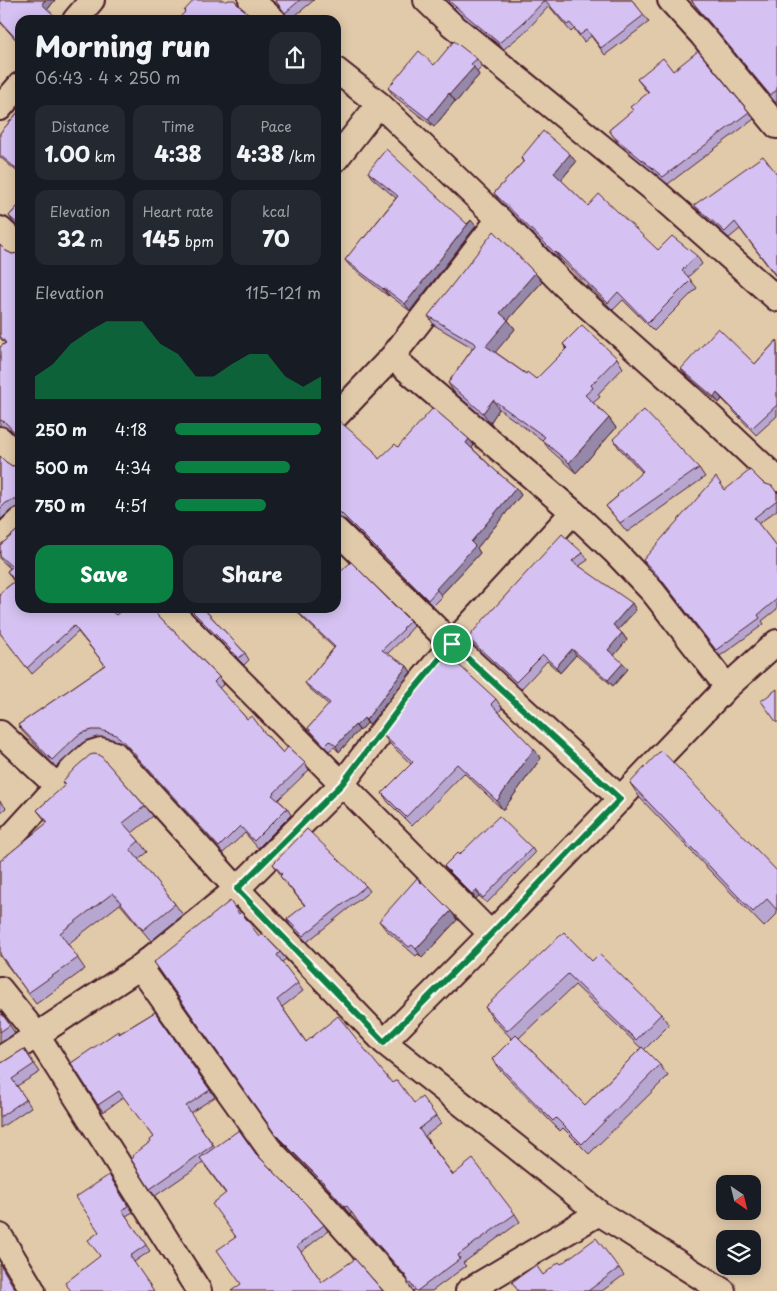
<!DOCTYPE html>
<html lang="en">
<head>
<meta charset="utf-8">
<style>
  body { margin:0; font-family:"Playpen Sans",sans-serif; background:#242831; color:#f1f3f6; height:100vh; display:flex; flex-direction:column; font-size:19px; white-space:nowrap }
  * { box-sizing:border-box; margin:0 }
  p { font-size:16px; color:#9ea1a6 }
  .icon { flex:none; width:28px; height:28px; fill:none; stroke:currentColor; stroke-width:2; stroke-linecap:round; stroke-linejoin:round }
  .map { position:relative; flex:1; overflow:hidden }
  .sheet { position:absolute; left:15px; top:15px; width:326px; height:598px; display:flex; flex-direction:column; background:#171b24; border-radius:15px; box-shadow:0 2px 12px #0003 }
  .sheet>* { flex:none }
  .needle { width:32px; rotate:145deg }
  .buttons { position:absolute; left:716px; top:1175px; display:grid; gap:10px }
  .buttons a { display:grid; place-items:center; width:45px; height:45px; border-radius:10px; background:#171b24; box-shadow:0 2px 12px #0003; font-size:25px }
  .pin { position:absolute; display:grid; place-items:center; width:42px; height:42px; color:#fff; margin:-21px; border:2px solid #fff; border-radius:50%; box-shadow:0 1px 5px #0007 }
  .round { display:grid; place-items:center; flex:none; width:52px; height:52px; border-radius:15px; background:#242831 }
  .summary { display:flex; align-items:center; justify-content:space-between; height:85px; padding:0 20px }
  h1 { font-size:28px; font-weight:800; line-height:38px }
  .metrics { display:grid; grid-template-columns:repeat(3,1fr); gap:8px; height:85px; padding:5px 20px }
  .metrics div { display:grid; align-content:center; border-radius:12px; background:#242831; text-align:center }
  .metrics b { font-size:21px; font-weight:800 }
  .metrics small { font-size:14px; font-weight:400 }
  .metrics p { font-size:14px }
  .chart { height:140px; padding:10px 20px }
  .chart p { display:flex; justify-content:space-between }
  .chart svg { width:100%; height:90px; margin-top:5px; fill:#0b8043; opacity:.7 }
  .button { display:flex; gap:10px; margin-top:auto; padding:10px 20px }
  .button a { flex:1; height:58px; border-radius:15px; background:#0b8043; color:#fff; font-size:20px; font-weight:800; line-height:58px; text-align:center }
  .button a+a { background:#242831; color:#f1f3f6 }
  ul { padding:0 20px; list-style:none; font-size:16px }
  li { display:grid; grid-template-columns:80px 60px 1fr; align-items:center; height:38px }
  li i { height:12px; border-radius:6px; background:#0b8043 }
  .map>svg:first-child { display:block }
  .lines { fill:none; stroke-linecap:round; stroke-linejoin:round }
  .street-casing { stroke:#4a1f2b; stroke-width:28 }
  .street { stroke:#e1caaa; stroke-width:24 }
  .wall { fill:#b7a7d0; stroke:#4a1f2b; fill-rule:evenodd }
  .shaded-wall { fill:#9588a9; stroke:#4a1f2b }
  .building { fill:#d5c2f2; stroke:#4a1f2b }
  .route-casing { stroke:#fff; stroke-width:10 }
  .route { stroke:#0b8043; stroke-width:6 }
</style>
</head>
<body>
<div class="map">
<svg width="777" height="1291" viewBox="0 0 777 1291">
  <rect width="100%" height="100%" fill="#e1caaa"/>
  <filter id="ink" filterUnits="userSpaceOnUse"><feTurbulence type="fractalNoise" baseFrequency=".02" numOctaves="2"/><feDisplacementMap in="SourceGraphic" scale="10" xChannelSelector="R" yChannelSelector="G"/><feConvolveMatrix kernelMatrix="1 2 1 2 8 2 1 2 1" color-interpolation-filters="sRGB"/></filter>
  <g filter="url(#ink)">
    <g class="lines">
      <defs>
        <path id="street" d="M251,0l23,20
          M426,0l25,24 202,165 124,110
          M670,0l32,35 75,91
          M75,20l17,-20
          M336,70l43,34 120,115 66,67 127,113 85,80
          M0,108l20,-23
          M336,159l43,-55
          M0,229l20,18
          M392,357l181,155 42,40 38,40 74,95
          M336,416l56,-59 107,-138
          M0,439l20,20
          M336,530l116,114 169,155
          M0,539l20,-19
          M168,608l323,326
          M0,733l57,53
          M0,849l74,-81 17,-15 10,-3 14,4 122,135 147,153 215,171 124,78
          M140,967l130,183 49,50 81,91
          M0,989l37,46 162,256
          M384,1042l107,-108 236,-247 50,-45
          M0,1059l37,-24 103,-68 97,-78 105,-105 65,-86 45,-54 121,-132
          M0,1236l33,55
          M468,1291l131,-78"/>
      </defs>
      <use href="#street" class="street-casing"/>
      <use href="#street" class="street"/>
    </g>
    <path class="wall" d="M0,0h55l-7,9 -28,11v24l-20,-22z
      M275,0h39l-24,20z
      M446,0h186l17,22 -44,33 -14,-19 -7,6 -10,-13 -3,3 -22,-26 -22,24 -23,19 -44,-35z
      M691,0h86v102l-1,1 -76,-91z
      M477,59l5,8 -5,5 2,3 -23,27 -1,-1 -21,26 -40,-31 -6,-8 46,-23z
      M673,71l76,41 5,7 -86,65 -49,-40 -10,-14 24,-19 15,-18 -11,-14z
      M20,110v64l-20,-17v-24z
      M521,158l55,4 -15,18 27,26 70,44 39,6 5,8 -14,13 9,11 -43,43 -31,-31 -10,10 -52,-50 -1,1 -60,-60 -6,-8 29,-31z
      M368,172l99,52 9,2 -66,85 -21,-16 -1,1 -38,-30 -5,-6 19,-22 32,-40 -24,-20z
      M777,174v104l-37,-49 -11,9 -30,-27 -5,-6z
      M20,204v24l-6,-5 -5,-7z
      M0,245l6,6 6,3 8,-1v187l-10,-11 -7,-3h-3v-79l5,-4 -5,-5z
      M535,273l7,9 -34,38 7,9 -20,23 31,22 10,5 30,-30 -3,-5 54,14 6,10 -25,26 2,3 -7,6 16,15 7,10 -40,45 -27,-24 -7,-9 -43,-31 -9,14 -36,-31 -6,-9 25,-35 -39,-23 -6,-9z
      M777,340v76l-21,19 -34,-36 -3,4 -33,-28 -5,-6 74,-5z
      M336,422l43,37 19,-12 71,-8 5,6 -2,3 25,24 19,16 5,7 -44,53 3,5 -39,42 1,2 -9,9 -87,-86 -8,-3 -2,-3z
      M613,439l86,29 6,9 -78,55 -21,-26 12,-10 24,-24 -23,-24z
      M0,456l6,6 6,4 8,-1v42h-3l-6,3 -11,10z
      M763,483l14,10v17l-19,14 19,23v62l-15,12 2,3 -44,32 -56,-72 -17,-18 -4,-6 82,-70z
      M20,528v80l96,7 39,-4 1,2 63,64 5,7 -5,4 28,31 16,12 20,22 22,10 4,7 -31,30 9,8 4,7 -33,33 -13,-15 -22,20 -98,-108 -6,-4 -15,-4h-7l-10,3 -5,3 -26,24 -33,-35 -5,-7 87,-60 -27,-33 -46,42 -32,-41v-40l14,-11 -7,-11 3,-3 -10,-9v-14l4,-3z
      M583,553l5,7 -9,6 57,44 -18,20 4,3 5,7 -13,15 14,14 -15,17 -37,-31 -16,18 -13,-12 -26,28 -49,-45 -4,-6z
      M187,608h16l42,45 4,7 -5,5z
      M298,612l112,9 4,5 -7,8v1l-20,19 20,12 4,6 -42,53 -2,-2 -7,8 -1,-1 -20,22 -5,-5 -5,4 -17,-18 -4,-5 21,-23 -20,-17 -4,-5 29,-35 -32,-31z
      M496,699l6,9 -3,4 42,46 -38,52 -39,-37 -52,53 -24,-24 -6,-9 29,-29 -21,-20 -7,-9z
      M62,782l83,24 8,10 -21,17 7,8 8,11 -9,7 37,45 8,11 -32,26 -31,-37 -52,40 17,25 -49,35 -19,-26 -17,-22v-95l47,-38 -10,-13 28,-24z
      M630,783l147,88v43l-13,13 -124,-129z
      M0,801l6,7 -6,5z
      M532,848l3,5 -48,50 -8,-7 -3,3 -28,-28 -4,-5 15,-11z
      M273,864l93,22 4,5 -63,51 -17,-17 -3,-6 18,-13 -21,-25 -4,-5 1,-1z
      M421,883l30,28 6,9 -35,38 -4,-4 -2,2 -30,-26 -7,-9z
      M239,914l20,22 21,16 6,7 -4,3 21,29 -21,16 24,35 86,41 22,20 22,13 5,8 -16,12 28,39 62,39 5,8 -57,41 3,3 -34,25h-16l-1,-1 -2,1 -5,-7v-4l-1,-2 -43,-48 -12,-17 -2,1 -21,-24 -48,-49 -127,-179z
      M592,961l69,53 8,11 -25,25 16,15 8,11 -79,78 -26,-26 -3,3 -61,-62 -7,-10 20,-20 -20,-21 -7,-11zM575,985l66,63 -56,57 -66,-67z
      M155,1012l60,85 -25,16 25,34 41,7 68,71 4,6 -27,21 21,30 61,9 -142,-7 -6,-47 -9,-43 -23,-31 -48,33 -5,-7v-47l3,-5 -29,-40 -21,15 -32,-49z
      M2,1014l13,19 -15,10v-27z
      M24,1049l16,23 -23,14 14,21 -31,21v-64z
      M113,1181l20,31 -7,4 24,35 -16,11 -34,-6 -1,-24z
      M561,1264l58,4 5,7 -22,16h-84z"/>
    <path class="shaded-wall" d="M45,0h10l-8,10 -5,-6z
      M248,13l4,6 -1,1h-9z
      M474,67l5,8 -23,27 -6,-8z
      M449,93l6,8 -21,26 -6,-8z
      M570,154l6,8 -16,19 -6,-8z
      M471,220l5,6 -66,85 -5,-7z
      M556,252l5,8 -1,1 -5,-8z
      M535,273l7,9 -34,38 7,9 -22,26 -7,-9 14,-33z
      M384,288l5,7 -1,1 -5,-7z
      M717,393l5,6 -3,4 -5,-6z
      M493,400l6,9 -9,14 -7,-10z
      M609,418l7,10 -40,45 -7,-10z
      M469,439l5,6 -3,5 -5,-7z
      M516,488l5,7 -44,53 3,5 -39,42 -5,-6 35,-47z
      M632,603l4,7 -19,21 -4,-6z
      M622,633l5,7 -14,17 -5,-7z
      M572,649l4,6 -16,18 -4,-6z
      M623,663l5,6 -15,17 -5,-6z
      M407,666l4,6 -42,53 -3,-5z
      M364,718l3,5 -7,8 -4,-5z
      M355,725l4,5 -20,22 -3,-6z
      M534,749l7,9 -38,52 -6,-9z
      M476,890l3,6 -3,3 -4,-5z
      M451,911l6,9 -35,38 -6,-9z"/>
    <path class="building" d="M0,0h45l-3,4 17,16h-39v23l-20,-22z
      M194,0h31l1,2 2,-2h7l2,4 11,9 -6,7h-65l8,-8 -1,-1z
      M275,0h25l-15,13z
      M448,0h97l-22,23 -24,20 -43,-36z
      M545,0h87l12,15 -43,33 -14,-18 -7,5 -10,-12 -3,2z
      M691,0h86v90l-7,5z
      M454,41l23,18 -6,5 3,3 -24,27 -1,-1 -21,26 -40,-31 31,-37 15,14z
      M698,51l51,61 -86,65 -49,-40 -5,-7 24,-20 -3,-3 19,-15 -12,-13 26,-21 10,13z
      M20,110v62l-20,-17v-22z
      M543,131l27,23 -16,19 34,33 11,-12 59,56 14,-14 25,20 -15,14 9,10 -43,43 -30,-31 -10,11 -52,-51 -1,1 -61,-60 30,-32 -3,-3z
      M386,149l81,75 4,-4 -66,84 -21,-16 -1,1 -38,-29 18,-23 1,1 34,-42 -30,-24z
      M763,156l14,18v103l-42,-55 -10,10 -31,-27z
      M20,204v22l-11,-10z
      M494,231l41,42 -35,40 8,7 -22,26 40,28 1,-2 9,7 31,-31 -4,-4 19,-19 35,33 -26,27 2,3 -8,7 24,23 -40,45 -27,-23 3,-3 -52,-37 -10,13 -35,-30 28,-39 -48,-28z
      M0,245l6,6 6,3 8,-1v132l-2,1 2,2v50l-15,-16 -5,-2v-73l6,-4 -6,-7z
      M718,328l37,36 22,-24v65l-25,23 -35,-35 -3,4 -33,-28z
      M433,408l36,31 -3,4 31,29 19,16 -45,54 4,4 -39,43 1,1 -9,10 -87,-87 -5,-2v-89l2,-2 35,30 6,9 16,-15 3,3z
      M644,410l55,58 -79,55 -14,-17 12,-10 -1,-1 26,-24 -30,-32z
      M0,456l6,6 6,4 8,-1v35h-7l-7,3 -6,6z
      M750,470l13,13 9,3 5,7v7l-23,18 23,29v52l-19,16 2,3 -44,32 -56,-72 -17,-18 73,-83 9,13z
      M20,528v80h88l8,7 8,-7h28l1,2 66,67 -5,5 33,37 5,-3 11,15 20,22 5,-6 17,16 -33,32 15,13 -33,33 -14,-15 -21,21 -99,-109 -6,-4 -14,-4h-8l-10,3 -5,3 -25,24 -34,-35 87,-60 -31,-39 -47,42 -27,-35v-40l15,-12 -8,-10 5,-4 -12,-11v-11l4,-3z
      M562,534l21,19 -11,8 60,42 -19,22 9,8 -14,17 15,13 -15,17 -36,-31 -16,18 -13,-12 -27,27 -48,-44 16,-19z
      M351,562l59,59 -7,7 1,1 -22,21 25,16 -41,54 -2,-2 -8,8 -1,-1 -19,21 -6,-5 -5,5 -17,-18 22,-25 -25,-20 30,-36 -37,-35 5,-4h33v-32z
      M189,608h14l42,45 -6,5z
      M449,656l47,43 -5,5 43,45 -37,52 -40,-37 -51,53 -24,-24 31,-31 -30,-27 29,-37 32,-39 1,1z
      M777,689v34l-16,-22z
      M661,750l116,121v39l-10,-11 -14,13 -123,-129z
      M94,754l6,1 45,51 -22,17 16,18 -9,8 45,55 -32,26 -30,-37 -53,40 18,25 -50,35 -28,-39v-93l48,-39 -11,-12 28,-25 -3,-3 14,-15 14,-12z
      M499,816l33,32 -49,50 -7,-8 -4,4 -28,-28 13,-13 2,2z
      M307,829l59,57 -63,50 -16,-17 18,-14 -25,-29 2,-2 -9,-10z
      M417,878l4,5 1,-1 29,29 -35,38 -4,-4 -3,2 -30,-26z
      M230,901l9,13 2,-2 18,24 3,-3 18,19 -3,3 21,28 -21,17 29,42 32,-26 54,67 5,-3 17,23 8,-6 14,19 -17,13 34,46 20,-16 42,55 -57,41 2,4 -43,32h-1l-6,-8 -2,1v-4l-3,-5 -46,-52 -12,-17 -2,1 -21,-24 -49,-49 -121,-172z
      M564,932l28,29 7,-7 62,60 -25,26 -68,-66 -61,57 -22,-24z
      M155,1012l55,78 -24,16 27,39 -63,44 -19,-30 3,-2 -2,-1 18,-14 -1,-2 4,-3 -34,-46 -21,14 -27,-42 47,-32 1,3z
      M2,1014l8,11 -10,7v-16z
      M516,1035l69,70 57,-58 18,18 -78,79 -26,-26 -3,3 -61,-62z
      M24,1049l10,15 -22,15 14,20 -26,18v-53z
      M239,1130l17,24 49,49 19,22 -27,21 25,36 33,-23 28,32h-152l10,-7 -24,-34 19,-13 -24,-33 14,-11 -26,-35z
      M109,1175l19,31 -6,4 24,35 -16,11 24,35h-83l-6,-8 35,-27 -12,-16 11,-8 -23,-35z
      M596,1238l23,30 -31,23h-70l-6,-9 24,-17 7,10 16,-13 2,2z
      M0,1264l16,27h1h-17z"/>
  </g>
  <g class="lines" filter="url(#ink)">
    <defs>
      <path id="route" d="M452,644l168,155 -129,135 -107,108 -147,-153 105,-105 65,-86z"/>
    </defs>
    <use href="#route" class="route-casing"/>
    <use href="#route" class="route"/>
  </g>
</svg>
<div class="buttons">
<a><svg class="needle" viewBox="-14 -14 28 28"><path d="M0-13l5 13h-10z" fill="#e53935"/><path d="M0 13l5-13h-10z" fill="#9ea1a6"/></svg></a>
<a><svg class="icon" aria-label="layers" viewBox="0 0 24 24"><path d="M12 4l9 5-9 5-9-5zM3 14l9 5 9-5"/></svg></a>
</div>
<div class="pin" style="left:452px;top:644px;background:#1e9e55"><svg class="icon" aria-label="arrive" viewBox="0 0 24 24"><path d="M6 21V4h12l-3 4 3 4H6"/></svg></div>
<section class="sheet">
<div class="summary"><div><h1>Morning run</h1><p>06:43 · 4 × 250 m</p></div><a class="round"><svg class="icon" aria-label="share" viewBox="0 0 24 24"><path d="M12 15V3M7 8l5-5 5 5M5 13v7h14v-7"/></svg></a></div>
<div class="metrics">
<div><p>Distance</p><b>1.00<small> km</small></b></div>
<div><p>Time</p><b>4:38</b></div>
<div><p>Pace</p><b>4:38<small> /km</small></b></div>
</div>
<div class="metrics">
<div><p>Elevation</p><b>32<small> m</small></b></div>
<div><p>Heart rate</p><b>145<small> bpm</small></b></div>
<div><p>kcal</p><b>70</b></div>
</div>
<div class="chart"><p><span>Elevation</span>115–121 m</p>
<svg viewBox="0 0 160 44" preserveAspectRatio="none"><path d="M0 44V33L10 27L20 17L30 11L40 6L50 6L60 6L70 17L80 22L90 33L100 33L110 27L120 22L130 22L140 33L150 38L160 33V44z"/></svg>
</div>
<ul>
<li><b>250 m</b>4:18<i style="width:100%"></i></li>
<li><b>500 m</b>4:34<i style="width:79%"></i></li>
<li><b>750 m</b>4:51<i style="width:62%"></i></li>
</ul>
<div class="button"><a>Save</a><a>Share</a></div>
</section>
</div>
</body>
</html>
